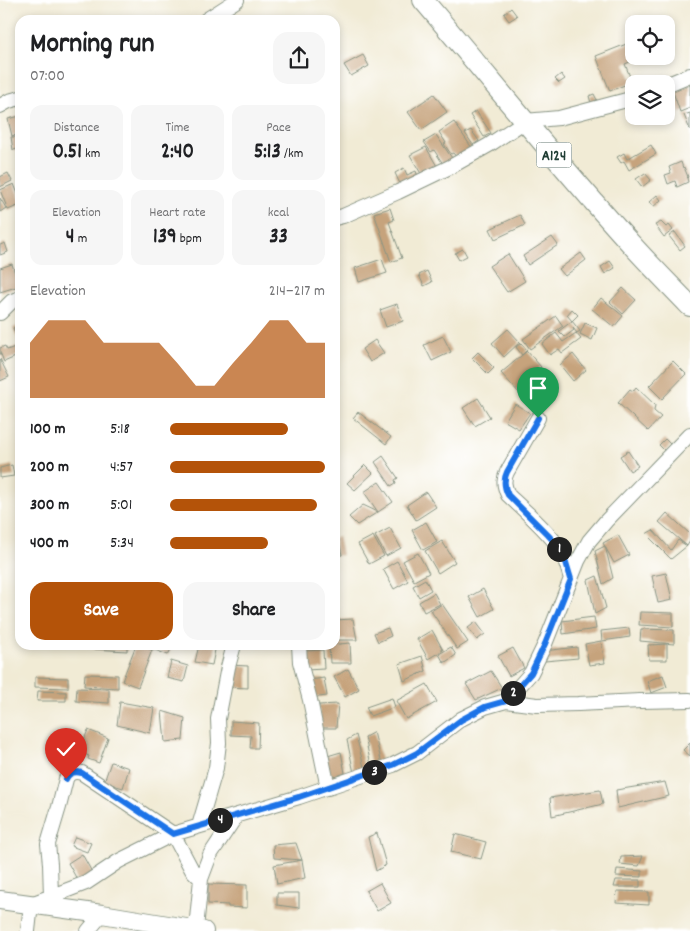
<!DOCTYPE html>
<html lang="en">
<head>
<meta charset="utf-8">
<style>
  body { margin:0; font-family:Dekko,sans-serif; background:#f6f6f6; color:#202124; height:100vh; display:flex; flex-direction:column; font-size:19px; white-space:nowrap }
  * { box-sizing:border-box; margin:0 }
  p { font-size:16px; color:#757577 }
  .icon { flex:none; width:28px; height:28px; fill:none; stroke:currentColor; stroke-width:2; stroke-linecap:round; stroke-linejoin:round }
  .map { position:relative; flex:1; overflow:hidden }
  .panel { position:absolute; left:15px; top:15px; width:325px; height:635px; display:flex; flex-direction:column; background:#fff; border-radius:15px; box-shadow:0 2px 8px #0003 }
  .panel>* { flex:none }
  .tools { position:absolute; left:625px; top:15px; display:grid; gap:10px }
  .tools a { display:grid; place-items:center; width:50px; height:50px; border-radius:10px; background:#fff; box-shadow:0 2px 8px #0003; font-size:25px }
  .pin { position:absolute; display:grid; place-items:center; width:42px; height:42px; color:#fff; margin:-51px -21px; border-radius:50% 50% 50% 0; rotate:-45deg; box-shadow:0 0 5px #0007 }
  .pin .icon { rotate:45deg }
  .km { position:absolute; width:25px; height:25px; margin:-12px; border-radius:50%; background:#222; color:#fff; font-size:14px; line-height:25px; text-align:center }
  .round { display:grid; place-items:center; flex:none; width:52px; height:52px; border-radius:15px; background:#f6f6f6 }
  .headline { display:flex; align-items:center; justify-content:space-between; height:85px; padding:0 15px }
  h1 { font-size:28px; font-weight:700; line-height:38px }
  .metrics { display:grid; grid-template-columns:repeat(3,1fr); gap:8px; height:85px; padding:5px 15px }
  .metrics div { display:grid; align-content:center; border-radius:12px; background:#f6f6f6; text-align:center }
  .metrics b { font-size:21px; font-weight:700 }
  .metrics small { font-size:14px; font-weight:400 }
  .metrics p { font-size:14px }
  .chart { height:140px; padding:10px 15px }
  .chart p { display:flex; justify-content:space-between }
  .chart svg { width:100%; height:90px; margin-top:5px; fill:#b45309; opacity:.7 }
  .button { display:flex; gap:10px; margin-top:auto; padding:10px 15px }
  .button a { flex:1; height:58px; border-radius:15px; background:#b45309; color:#fff; font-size:20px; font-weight:700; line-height:58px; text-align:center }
  .button a+a { background:#f6f6f6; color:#202124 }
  ul { padding:0 15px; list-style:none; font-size:16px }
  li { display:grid; grid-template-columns:80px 60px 1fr; align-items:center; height:38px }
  li i { height:12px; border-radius:6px; background:#b45309 }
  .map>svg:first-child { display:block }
  .building { fill:#c6a37b }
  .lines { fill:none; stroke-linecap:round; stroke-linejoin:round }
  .minor-casing { stroke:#889484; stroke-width:16 }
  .major-casing { stroke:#889484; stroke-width:20 }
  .highway-casing { stroke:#889484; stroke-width:22 }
  .minor { stroke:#fff; stroke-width:14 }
  .major { stroke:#fff; stroke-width:18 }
  .highway { stroke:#fff; stroke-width:20 }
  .route-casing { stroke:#fff; stroke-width:10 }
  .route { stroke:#1a73e8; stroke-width:6 }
  .labels { text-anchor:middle; stroke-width:5; stroke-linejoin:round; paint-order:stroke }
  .shield { fill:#fff; stroke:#627771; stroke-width:1 }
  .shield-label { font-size:15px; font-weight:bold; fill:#1f3d34 }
</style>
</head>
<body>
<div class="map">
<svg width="690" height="931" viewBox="0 0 690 931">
  <rect width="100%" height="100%" fill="#fff"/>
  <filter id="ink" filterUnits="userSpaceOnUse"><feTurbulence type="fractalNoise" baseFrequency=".02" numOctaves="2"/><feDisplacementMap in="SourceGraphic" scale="10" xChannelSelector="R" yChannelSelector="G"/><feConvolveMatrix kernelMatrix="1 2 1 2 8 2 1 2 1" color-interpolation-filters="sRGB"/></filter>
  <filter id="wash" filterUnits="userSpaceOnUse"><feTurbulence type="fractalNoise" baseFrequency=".0096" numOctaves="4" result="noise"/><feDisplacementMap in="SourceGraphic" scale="20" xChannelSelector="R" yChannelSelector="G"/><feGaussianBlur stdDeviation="1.12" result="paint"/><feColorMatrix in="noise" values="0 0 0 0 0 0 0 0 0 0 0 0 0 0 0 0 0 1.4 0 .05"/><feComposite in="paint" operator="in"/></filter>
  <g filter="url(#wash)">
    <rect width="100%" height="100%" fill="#f1ebd5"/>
    <g id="blocks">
      <path class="building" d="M511,8l6,8 -8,5 -5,-7z
        M634,41v15h10l-19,8 7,18 -22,9 -14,-35z
        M363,55l6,11 -18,10 -7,-11z
        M561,74l4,5 -6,4 -4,-4z
        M690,85v23l-10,4 -7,-20z
        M434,94l13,18 -26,18 -13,-18z
        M594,94l3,6 -6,3 -2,-7z
        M476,111l15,22 -7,4 -14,-22z
        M690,113v17l-6,-15z
        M20,116v18l-8,2 -4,-17z
        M454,122l18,26 -15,10 -4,-5 -2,1 -7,-10 2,-1 -7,-11z
        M471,130l8,11 -6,4 -8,-12z
        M436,135l18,26 -9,6 -11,-17 -3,2 -7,-10z
        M11,137h5l1,2h3v10l-7,1z
        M651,145l5,9 -27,16 -5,-9 -3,2 -4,-6 7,-4 3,6z
        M426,147l12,21 -15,9 -13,-22z
        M681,162l2,6 1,-1 4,10 -1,1 1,4 -11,5 -2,-6 -7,3 -3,-9 6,-2 -2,-6z
        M404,168l3,7 9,-4 2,6 -17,9 -6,-13z
        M8,173l4,8 -12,6v-10z
        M645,173l6,7 -9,7 -6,-8z
        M14,184l6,15v6l-12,5 -8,-20z
        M657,195l4,5 -8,7 -4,-5z
        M0,198l6,10 -6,4z
        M390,208l4,12 -5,2 13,36 -11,4 -17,-49z
        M520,215l5,10 -30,14 -5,-10z
        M661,222l5,5 3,-2 4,5 -9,7 -9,-12z
        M675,232l10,14 -5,4 -11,-14z
        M552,237l6,8 -30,20 -5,-9z
        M5,243l3,9 -8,3v-10z
        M463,249l4,7 -8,4 -4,-7z
        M581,253l5,7 -21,16 -6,-7z
        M508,254l17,27 -18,11 -18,-26z
        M382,259l5,14 -28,9 -4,-14z
        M610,261l5,7 -10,6 -4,-7z
        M12,264l7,22 -19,6v-24z
        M427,271l5,11 -8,4 -5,-11z
        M623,288l13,12 -13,14 -13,-12z
        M601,298l22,18 -9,11 -22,-18z
        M397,304l6,17 -17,6 -6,-17z
        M572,309l6,6 -6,6 -5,-6z
        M556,316l7,10 -33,23 -7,-10z
        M572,321l8,10 -3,2 -4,-5 1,2 -9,7 -6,-6z
        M585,323l12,5 -5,12 -12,-6z
        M20,325v19l-7,-16z
        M508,329l12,13 -16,15 -12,-14z
        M556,333l7,9 13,-9 5,6 -19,14 -3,-4 -9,6 -8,-11z
        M443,336l8,16 -19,9 -8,-16z
        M375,340l9,13 -14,9 -8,-13z
        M521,343l6,7 -5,5 -6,-8z
        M20,345v10l-16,7 -4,-10v-4l5,-2 2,4z
        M527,351l14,16 -21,18 5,5 -5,4 -19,-21z
        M478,352l16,16 -6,6 -16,-16z
        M573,354l13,16 -13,11 -13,-16z
        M0,359l9,18 -9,4z
        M673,361l13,13 -24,25 -13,-13z
        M537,379l12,12 -14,14 -12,-11z
        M636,387l19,18 -1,6 7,6 -13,14 -30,-28 12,-14 3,2z
        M478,398l12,19 -15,9 -12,-18z
        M515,404l15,9 -11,16 -14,-8z
        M358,412l33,25 -5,7 -33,-26z
        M665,439l6,6 -6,6 -6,-6z
        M628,451l10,15 -8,5 -10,-15z
        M383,456l15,22 -3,2 1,3 -5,3 -16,-24z
        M12,465l2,11 -14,2v-10z
        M365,465l8,8 -18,17 -8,-7z
        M379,482l14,20 -15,10 -21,13 -8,-8 14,-12 15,7 -14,-20z
        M426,492l10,15 -20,13 -9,-15z
        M667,513l23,21v7l-3,5 -28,-24z
        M426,522l11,20 -14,8 -11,-20z
        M390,528l11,20 -15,8 -11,-20z
        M653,530l18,20 7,-10 9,6 -16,13 -25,-25z
        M618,535l11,20 -15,8 -11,-20z
        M338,536l4,19 -7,1v-19z
        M373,536l11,20 -15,8 -11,-20z
        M442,541l13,21 -17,11 -13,-22z
        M605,546l8,32 -10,6 -8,-33z
        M418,553l11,20 -15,8 -11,-20z
        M397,561l11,20 -14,8 -11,-20z
        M666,573l6,27 -14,3 -6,-27z
        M597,576l9,32 -11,6 -7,-34z
        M425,579l6,11 -12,7 -6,-11z
        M483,589l11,20 -14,8 -11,-20z
        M434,593l6,11 -16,8 -5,-10z
        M442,604l26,38 -11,7 -26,-38z
        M640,612l33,1v14l-34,-2z
        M594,617l2,12 -33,5 -1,-13z
        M353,619l4,21h-22v-20z
        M476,622l9,12 -8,6 -9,-12z
        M388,628l3,8 -13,6 -4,-9z
        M629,628l1,9 -28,4 -1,-10z
        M641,629l33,1v14l-34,-3z
        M432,630l11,20 -15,9 -11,-20z
        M601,641l4,22 -16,2 -4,-21z
        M350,643l1,20h-21l-1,-18z
        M667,644v16h-18l-1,-15z
        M93,645h34v6l-34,-2z
        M136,645h3l13,5 -14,37 -16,-6z
        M142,645h31l-5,10z
        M199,645h17l-4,20 -17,-3z
        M451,647l5,8 -12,8 -5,-9z
        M577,647l1,11 -33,3 -1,-10z
        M513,648l11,20 -15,8 -11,-20z
        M323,650l1,19 -18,1 -2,-19z
        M422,656l4,15 -22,10 -5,-17z
        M171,661l17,5 -4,16 -17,-4z
        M230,665l18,1v22l-19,-1z
        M348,669l11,20 -14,8 -11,-20z
        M491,671l11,17 -26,12 -10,-16z
        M85,674l33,1v13l-34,-2z
        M663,675l4,12 -16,6 -4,-12z
        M35,677l33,1v10l-33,-1z
        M324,678l3,18 -16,2 -2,-18z
        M427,684l10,18 -31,17 -10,-18z
        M77,688l32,1v14l-33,-2z
        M38,691l28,1v9h-29z
        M392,698l3,9 -25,9 -4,-9z
        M120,702l34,6 -4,25 -33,-8z
        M338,704l-2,24h-17v-23z
        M162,711l23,7 -2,22 -18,2z
        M231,721l28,2 -1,25h-8l1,-12 -20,-1z
        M88,730l20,8 -9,25 -11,-4 1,-3 -10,-4z
        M374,732l8,32 -10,6 -7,-33z
        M356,735l8,32 -10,6 -7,-33z
        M690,743v13l-7,-6z
        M341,752l4,21 -13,5 -8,-21z
        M111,762l18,6 -6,20 -19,-6z
        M665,782l4,14 -51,12 -2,-18z
        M600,790l3,14 -51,12 -2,-18z
        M377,833l9,32 -10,6 -8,-34z
        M455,834l31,8 -5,17 -30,-7z
        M75,837l16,6 -4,9 -16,-6z
        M296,843l6,17 -28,-2 -1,-13z
        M82,854l11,20 -14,9 -11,-20z
        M643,856l-4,10 -19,-2 1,-7z
        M302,860l3,18 -28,6 -3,-19z
        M617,869l25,2v6l-26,-1z
        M616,880h24v7h-26z
        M380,883l11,20 -14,8 -11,-20z
        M208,884l39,1v23l-19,-1v-2l-20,-1z
        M617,891l32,1v13l-33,-2z
        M277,893h22v15l-22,-3z"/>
    </g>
  </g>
  <g filter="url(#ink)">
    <use href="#blocks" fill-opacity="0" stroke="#889484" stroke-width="1"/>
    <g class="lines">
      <defs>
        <path id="minor" d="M206,20l31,-20
          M666,85l24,-10
          M0,106l9,-5 11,-3
          M335,218l8,-2 55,-24 54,-26 37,-21 36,-24 34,-3 75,-20
          M0,313l12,-12 8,-3
          M538,418l-31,54c-4,8 -3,14 1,23 16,15 37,33 50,51 7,10 10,22 13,33
          M690,434l-84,87 -17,20 -11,20 -33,83 -14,29 -25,28 31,4 41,-1 62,-3 50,-1
          M299,645l1,17 10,38 18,88
          M199,826l17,-58 3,-25 -1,-24 10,-52 6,-22
          M51,896l-1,-32 -2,-20 11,-37 7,-28c3,-7 9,-8 16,-6l91,61 19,36 9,9
          M196,929l5,-50 9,-24 26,-39
          M28,931l3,-27 55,-21 33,-22 54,-27 126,-37 94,-32 24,-12 44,-34 24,-12 21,-6
          M88,931l14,-17"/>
        <path id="major" d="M0,900l102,14 102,17"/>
        <path id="highway" d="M423,0c70,82 137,166 209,245 19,21 39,41 58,61"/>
      </defs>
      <use href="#minor" class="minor-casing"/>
      <use href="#major" class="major-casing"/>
      <use href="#highway" class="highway-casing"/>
      <use href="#minor" class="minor"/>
      <use href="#major" class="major"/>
      <use href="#highway" class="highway"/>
    </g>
  </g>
  <g class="lines" filter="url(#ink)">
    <defs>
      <path id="route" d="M66,779c3,-7 9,-8 16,-6l91,61 126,-37 94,-32 24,-12 44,-33 24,-13 21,-6 25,-28 14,-29 26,-65 -6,-20 -7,-13 -10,-11 -40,-40c-4,-8 -5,-15 -1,-23l31,-54"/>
    </defs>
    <use href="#route" class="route-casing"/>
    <use href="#route" class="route"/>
  </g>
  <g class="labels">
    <rect class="shield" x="536.5" y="142.5" width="35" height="25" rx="4"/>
    <g class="shield-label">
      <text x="554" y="160">A124</text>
    </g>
  </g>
</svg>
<div class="tools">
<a><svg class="icon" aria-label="locate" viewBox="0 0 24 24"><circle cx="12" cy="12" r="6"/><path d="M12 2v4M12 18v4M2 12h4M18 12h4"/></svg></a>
<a><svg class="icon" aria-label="layers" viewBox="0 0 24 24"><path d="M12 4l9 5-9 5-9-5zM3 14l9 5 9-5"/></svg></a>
</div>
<div class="pin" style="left:538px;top:418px;background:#1e9e55"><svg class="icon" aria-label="arrive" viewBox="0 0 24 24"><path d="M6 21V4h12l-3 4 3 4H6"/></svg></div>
<div class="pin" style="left:66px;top:779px;background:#d93025"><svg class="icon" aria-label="check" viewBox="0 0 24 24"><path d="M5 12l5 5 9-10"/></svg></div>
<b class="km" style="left:559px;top:549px">1</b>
<b class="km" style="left:513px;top:693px">2</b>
<b class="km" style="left:374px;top:772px">3</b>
<b class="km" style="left:220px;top:820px">4</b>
<section class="panel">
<div class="headline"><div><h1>Morning run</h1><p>07:00</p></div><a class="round"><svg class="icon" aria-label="share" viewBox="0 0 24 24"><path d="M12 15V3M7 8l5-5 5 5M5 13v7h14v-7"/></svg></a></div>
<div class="metrics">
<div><p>Distance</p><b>0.51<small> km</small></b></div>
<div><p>Time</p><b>2:40</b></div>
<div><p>Pace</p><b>5:13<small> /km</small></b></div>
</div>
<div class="metrics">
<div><p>Elevation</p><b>4<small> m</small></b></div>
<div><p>Heart rate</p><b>139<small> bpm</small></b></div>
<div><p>kcal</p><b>33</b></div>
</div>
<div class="chart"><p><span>Elevation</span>214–217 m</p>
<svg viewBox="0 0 160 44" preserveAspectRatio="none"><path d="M0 44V17L10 6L20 6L30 6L40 17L50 17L60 17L70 17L80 27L90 38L100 38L110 27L120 17L130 6L140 6L150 17L160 17V44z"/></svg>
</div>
<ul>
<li><b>100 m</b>5:18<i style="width:76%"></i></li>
<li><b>200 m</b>4:57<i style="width:100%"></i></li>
<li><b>300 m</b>5:01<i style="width:95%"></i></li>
<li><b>400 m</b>5:34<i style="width:63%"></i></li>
</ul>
<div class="button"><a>Save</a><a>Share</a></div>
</section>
</div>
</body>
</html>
